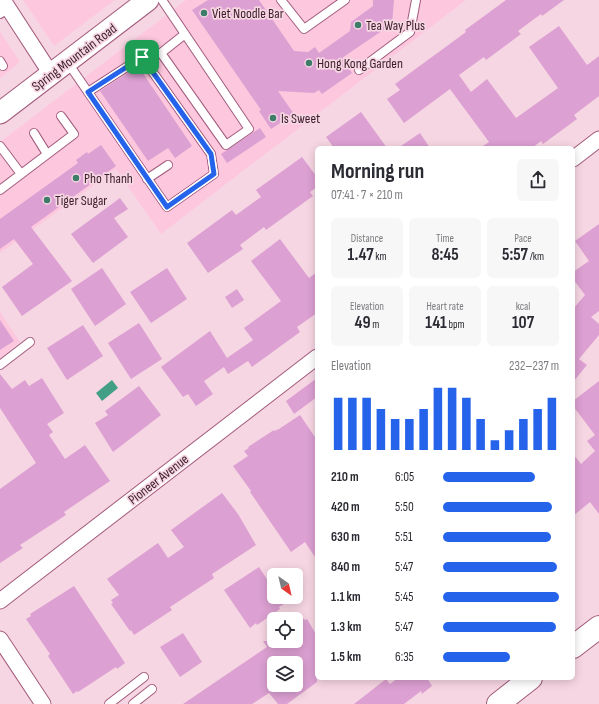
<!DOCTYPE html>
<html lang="en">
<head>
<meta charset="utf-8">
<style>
  body { margin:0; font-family:"Sofia Sans Condensed",sans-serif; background:#f7f7f7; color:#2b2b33; height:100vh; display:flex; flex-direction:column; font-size:15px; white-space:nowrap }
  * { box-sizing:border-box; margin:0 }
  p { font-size:13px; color:#7c7c81 }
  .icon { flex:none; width:22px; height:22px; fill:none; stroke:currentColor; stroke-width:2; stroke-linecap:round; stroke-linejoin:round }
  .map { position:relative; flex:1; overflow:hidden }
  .details { position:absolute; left:315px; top:146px; width:260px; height:534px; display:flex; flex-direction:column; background:#fff; border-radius:6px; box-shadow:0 2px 10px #0003 }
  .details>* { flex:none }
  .needle { width:26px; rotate:146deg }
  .tools { position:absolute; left:267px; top:568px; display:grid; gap:8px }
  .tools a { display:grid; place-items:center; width:36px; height:36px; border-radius:6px; background:#fff; box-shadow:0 2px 10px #0003; font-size:20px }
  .pin { position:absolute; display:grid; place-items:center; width:34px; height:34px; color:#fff; margin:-17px; border-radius:8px; box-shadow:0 2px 6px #0006 }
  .round { display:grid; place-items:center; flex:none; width:42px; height:42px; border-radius:6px; background:#f7f7f7 }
  .head { display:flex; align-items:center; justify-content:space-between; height:68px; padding:0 16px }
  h1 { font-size:22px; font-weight:700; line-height:30px }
  .stats { display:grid; grid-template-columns:repeat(3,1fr); gap:6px; height:68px; padding:4px 16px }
  .stats div { display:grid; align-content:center; border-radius:6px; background:#f7f7f7; text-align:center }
  .stats b { font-size:17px; font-weight:700 }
  .stats small { font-size:11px; font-weight:400 }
  .stats p { font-size:11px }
  .chart { height:112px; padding:8px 16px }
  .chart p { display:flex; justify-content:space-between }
  .chart svg { width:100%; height:72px; margin-top:4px; stroke:#2563eb; stroke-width:6 }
  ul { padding:0 16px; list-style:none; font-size:13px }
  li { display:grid; grid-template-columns:64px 48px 1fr; align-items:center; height:30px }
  li i { height:10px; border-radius:5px; background:#2563eb }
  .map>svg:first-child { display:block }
  .built { fill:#fdc8de }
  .water { fill:#429f85 }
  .building { fill:#dca0d2; fill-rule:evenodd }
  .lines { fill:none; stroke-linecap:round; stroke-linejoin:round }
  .lane-casing { stroke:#a25b7c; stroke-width:10 }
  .street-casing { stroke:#a25b7c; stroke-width:17 }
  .secondary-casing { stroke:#a25b7c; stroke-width:23 }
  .primary-casing { stroke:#a25b7c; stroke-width:24 }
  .lane { stroke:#fff; stroke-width:8 }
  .street { stroke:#fff; stroke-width:15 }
  .secondary { stroke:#fff; stroke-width:21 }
  .primary { stroke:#fff; stroke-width:22 }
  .route-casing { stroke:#fff; stroke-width:8 }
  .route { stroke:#2563eb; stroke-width:5 }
  .poi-dot { fill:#3c7c69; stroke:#f7d6e3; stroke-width:1.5 }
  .labels { text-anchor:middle; stroke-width:3.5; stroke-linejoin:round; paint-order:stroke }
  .poi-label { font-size:14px; fill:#3b1d2a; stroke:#f7d6e3; text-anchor:start }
  .street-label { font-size:14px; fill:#3b1d2a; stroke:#f7d6e3 }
</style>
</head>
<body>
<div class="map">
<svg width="599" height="704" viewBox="0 0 599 704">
  <rect width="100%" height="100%" fill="#f7d6e3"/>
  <path class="built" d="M23,0h92l-61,46z
    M186,0h280l-305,234 -45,-65 -116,84v-111z
    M0,32l19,28 -1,4 -18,14z
    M0,312l20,30 -20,16z"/>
  <path class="water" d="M112,380l6,8 -16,13 -6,-8z"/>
  <path class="building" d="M208,0h51l35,51 14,1 7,-5 4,6 31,-22 1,-9 22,-16v-6h21l-2,24 -50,34 10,15 -30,21 -3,-4 -5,3 -36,-2 16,23 -23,15 -12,-18 2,-1 -69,-100z
    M506,0h58l-22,16 -1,-2 -23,17 3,3 -35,26 -2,-3 -25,18 12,17 16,-13 29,39 42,-30 -29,-41 30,-21 28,39 12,-9v40l-25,19 3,4 -34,25 -2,-3 -9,7h-52l9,-6 -39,-53 -46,34 -17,-24 13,-9 -5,-6 71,-52 -1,-2z
    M138,66l54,80 -17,12 -7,-10 -20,13 -48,-70z
    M361,112l26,36h-53l-8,-11z
    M260,128l6,9 -39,26 -6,-9z
    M420,133l10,15h-32z
    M101,145l15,21 -85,61 41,54 -50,35 -20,-29 31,-23 -19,-25 -14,10v-30l78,-56 -2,-3 11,-8 1,2z
    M302,157l15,20v10l-7,5 3,4 -47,34 -2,-3 -24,18 3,4 -35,24 -21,-30 45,-33 4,5 25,-18 -5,-7z
    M120,198l8,11 -14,9 14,19 -35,26 -22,-29z
    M599,224v87l-8,6 8,7v11l-20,24 8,6 -14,17v-73l12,-14 -12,-16v-7l16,-11 -14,-20z
    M280,239l29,39 8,-6v41l-20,14 3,5 -48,35 -4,-6 -20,13 -4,-7 -20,14 9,13 -17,12 -8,-12 -5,3 -22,-30 49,-36 17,27 26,-18 -9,-12 37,-27 -30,-40z
    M102,268l24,36 -31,22 -24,-37z
    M167,268l20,31 -36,24 -21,-31z
    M237,289l7,11 -12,8 -7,-11z
    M0,320l14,21 -14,9z
    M139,323l23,36 -31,20 -23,-36z
    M83,325l20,31 -36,24 -20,-32z
    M0,374l12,15 13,-9 4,6 13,-8 22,35 -17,11 6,8 -4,3 16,24 20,-14 25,36 -46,31 2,3 -46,30 3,3 -23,15v-74l36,-26 -36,-55z
    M317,378v19l-23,17 -8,-13z
    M599,381v133l-9,-12 -17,14v-62l8,10 14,-13 -8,-10 8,-6 -22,-29v-5z
    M139,386l22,29 -48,37 -18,-29 13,-8 -3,-4z
    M300,415l17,25v120l-12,-18 -14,10 -41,-60 1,-1 -18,-25 15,-10 -4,-5 5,-3 -1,-1 26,-17v1l5,-2z
    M222,493l16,21 18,31 -44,29 2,4 -44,29 2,3 -38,25 -3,-5 -1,1 -19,-27 2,-1 -2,-3 8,-5 -12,-16 51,-36 10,15 16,-11 -13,-17z
    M259,567l15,23v7h5l5,7 -5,3 1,2 -23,16 -1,-2 -6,5 -26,-38z
    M74,586l51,77 -8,6 -1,-2 -38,25 -1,-1 -4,3 -25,-38 2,-2 -24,-35 5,-3 -1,-2z
    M302,617l3,3 2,-1 10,17v46l-30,22h-9l-9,-11 -17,11h-69l84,-57 -4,-6h33v-20zM274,663h22v22h-22z
    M183,633l19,29 -22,15 -20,-30z
    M398,678h29l5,8 -10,8 -1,-3 -17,13h-50l32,-25 4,5z"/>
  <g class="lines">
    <defs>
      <path id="lane" d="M162,0l87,129 -23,16 -65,-92 24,-19
        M281,0l23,29 41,-29
        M0,14l9,-6
        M0,61l3,5
        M68,63l99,144 47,-33 -3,-20 -69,-97 -54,35
        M359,70l51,-38 6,-32
        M34,133l13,21
        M0,146l21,28
        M147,179l21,-14
        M0,190l74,-56 -13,-18
        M0,365l30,-23
        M109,704l35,-27
        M133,704l19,-15"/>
      <path id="street" d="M3,0l48,74
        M573,159l26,-20
        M0,601l317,-244
        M0,639l43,65"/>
      <path id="secondary" d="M0,113l148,-113"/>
      <path id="primary" d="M573,647l26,-20
        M498,704l33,-26"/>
    </defs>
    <use href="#lane" class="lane-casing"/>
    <use href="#street" class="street-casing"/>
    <use href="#secondary" class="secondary-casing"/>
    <use href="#primary" class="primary-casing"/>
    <use href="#lane" class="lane"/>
    <use href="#street" class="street"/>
    <use href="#secondary" class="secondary"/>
    <use href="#primary" class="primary"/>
  </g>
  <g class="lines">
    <defs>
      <path id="route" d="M142,57l69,97 3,20 -47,33 -79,-115z"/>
    </defs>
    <use href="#route" class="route-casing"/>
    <use href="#route" class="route"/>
  </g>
  <g class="poi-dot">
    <circle cx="204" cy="13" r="4"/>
    <circle cx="358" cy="25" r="4"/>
    <circle cx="309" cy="63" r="4"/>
    <circle cx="273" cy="118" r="4"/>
    <circle cx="76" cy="178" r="4"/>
    <circle cx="47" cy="200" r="4"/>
  </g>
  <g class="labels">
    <g class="poi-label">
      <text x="212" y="18">Viet Noodle Bar</text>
      <text x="366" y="30">Tea Way Plus</text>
      <text x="317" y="68">Hong Kong Garden</text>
      <text x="281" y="123">Is Sweet</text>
      <text x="84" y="183">Pho Thanh</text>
      <text x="55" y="205">Tiger Sugar</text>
    </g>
    <g class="street-label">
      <text transform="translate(74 57) rotate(-37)" y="5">Spring Mountain Road</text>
      <text transform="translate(158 479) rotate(-38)" y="5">Pioneer Avenue</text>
    </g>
  </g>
</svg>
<div class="tools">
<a><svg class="needle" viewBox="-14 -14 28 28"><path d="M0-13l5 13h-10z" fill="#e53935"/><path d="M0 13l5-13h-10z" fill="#7c7c81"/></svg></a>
<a><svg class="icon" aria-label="locate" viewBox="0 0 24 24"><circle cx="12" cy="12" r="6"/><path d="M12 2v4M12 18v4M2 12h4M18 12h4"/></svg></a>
<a><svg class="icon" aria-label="layers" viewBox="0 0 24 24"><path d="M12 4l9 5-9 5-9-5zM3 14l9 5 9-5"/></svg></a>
</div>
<div class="pin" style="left:142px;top:57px;background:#1e9e55"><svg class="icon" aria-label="arrive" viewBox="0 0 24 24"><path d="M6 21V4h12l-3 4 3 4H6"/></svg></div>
<section class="details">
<div class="head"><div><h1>Morning run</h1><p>07:41 · 7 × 210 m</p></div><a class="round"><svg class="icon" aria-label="share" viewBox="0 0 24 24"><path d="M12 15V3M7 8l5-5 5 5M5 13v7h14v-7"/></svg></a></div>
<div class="stats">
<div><p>Distance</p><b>1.47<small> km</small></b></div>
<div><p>Time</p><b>8:45</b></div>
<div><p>Pace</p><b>5:57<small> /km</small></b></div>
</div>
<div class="stats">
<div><p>Elevation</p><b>49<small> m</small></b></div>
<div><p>Heart rate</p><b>141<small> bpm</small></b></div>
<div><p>kcal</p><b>107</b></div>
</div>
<div class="chart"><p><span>Elevation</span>232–237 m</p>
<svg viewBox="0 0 160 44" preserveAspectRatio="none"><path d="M5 44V12M15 44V12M25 44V12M35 44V19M45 44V25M55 44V25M65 44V19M75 44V6M85 44V6M95 44V12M105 44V25M115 44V38M125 44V32M135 44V25M145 44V19M155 44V12"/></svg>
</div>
<ul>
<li><b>210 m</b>6:05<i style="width:79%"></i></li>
<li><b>420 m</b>5:50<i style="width:94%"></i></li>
<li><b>630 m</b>5:51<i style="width:93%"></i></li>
<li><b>840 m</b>5:47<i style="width:98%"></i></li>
<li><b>1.1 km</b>5:45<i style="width:100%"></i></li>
<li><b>1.3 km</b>5:47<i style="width:97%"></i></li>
<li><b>1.5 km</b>6:35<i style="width:58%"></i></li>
</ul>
</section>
</div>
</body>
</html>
